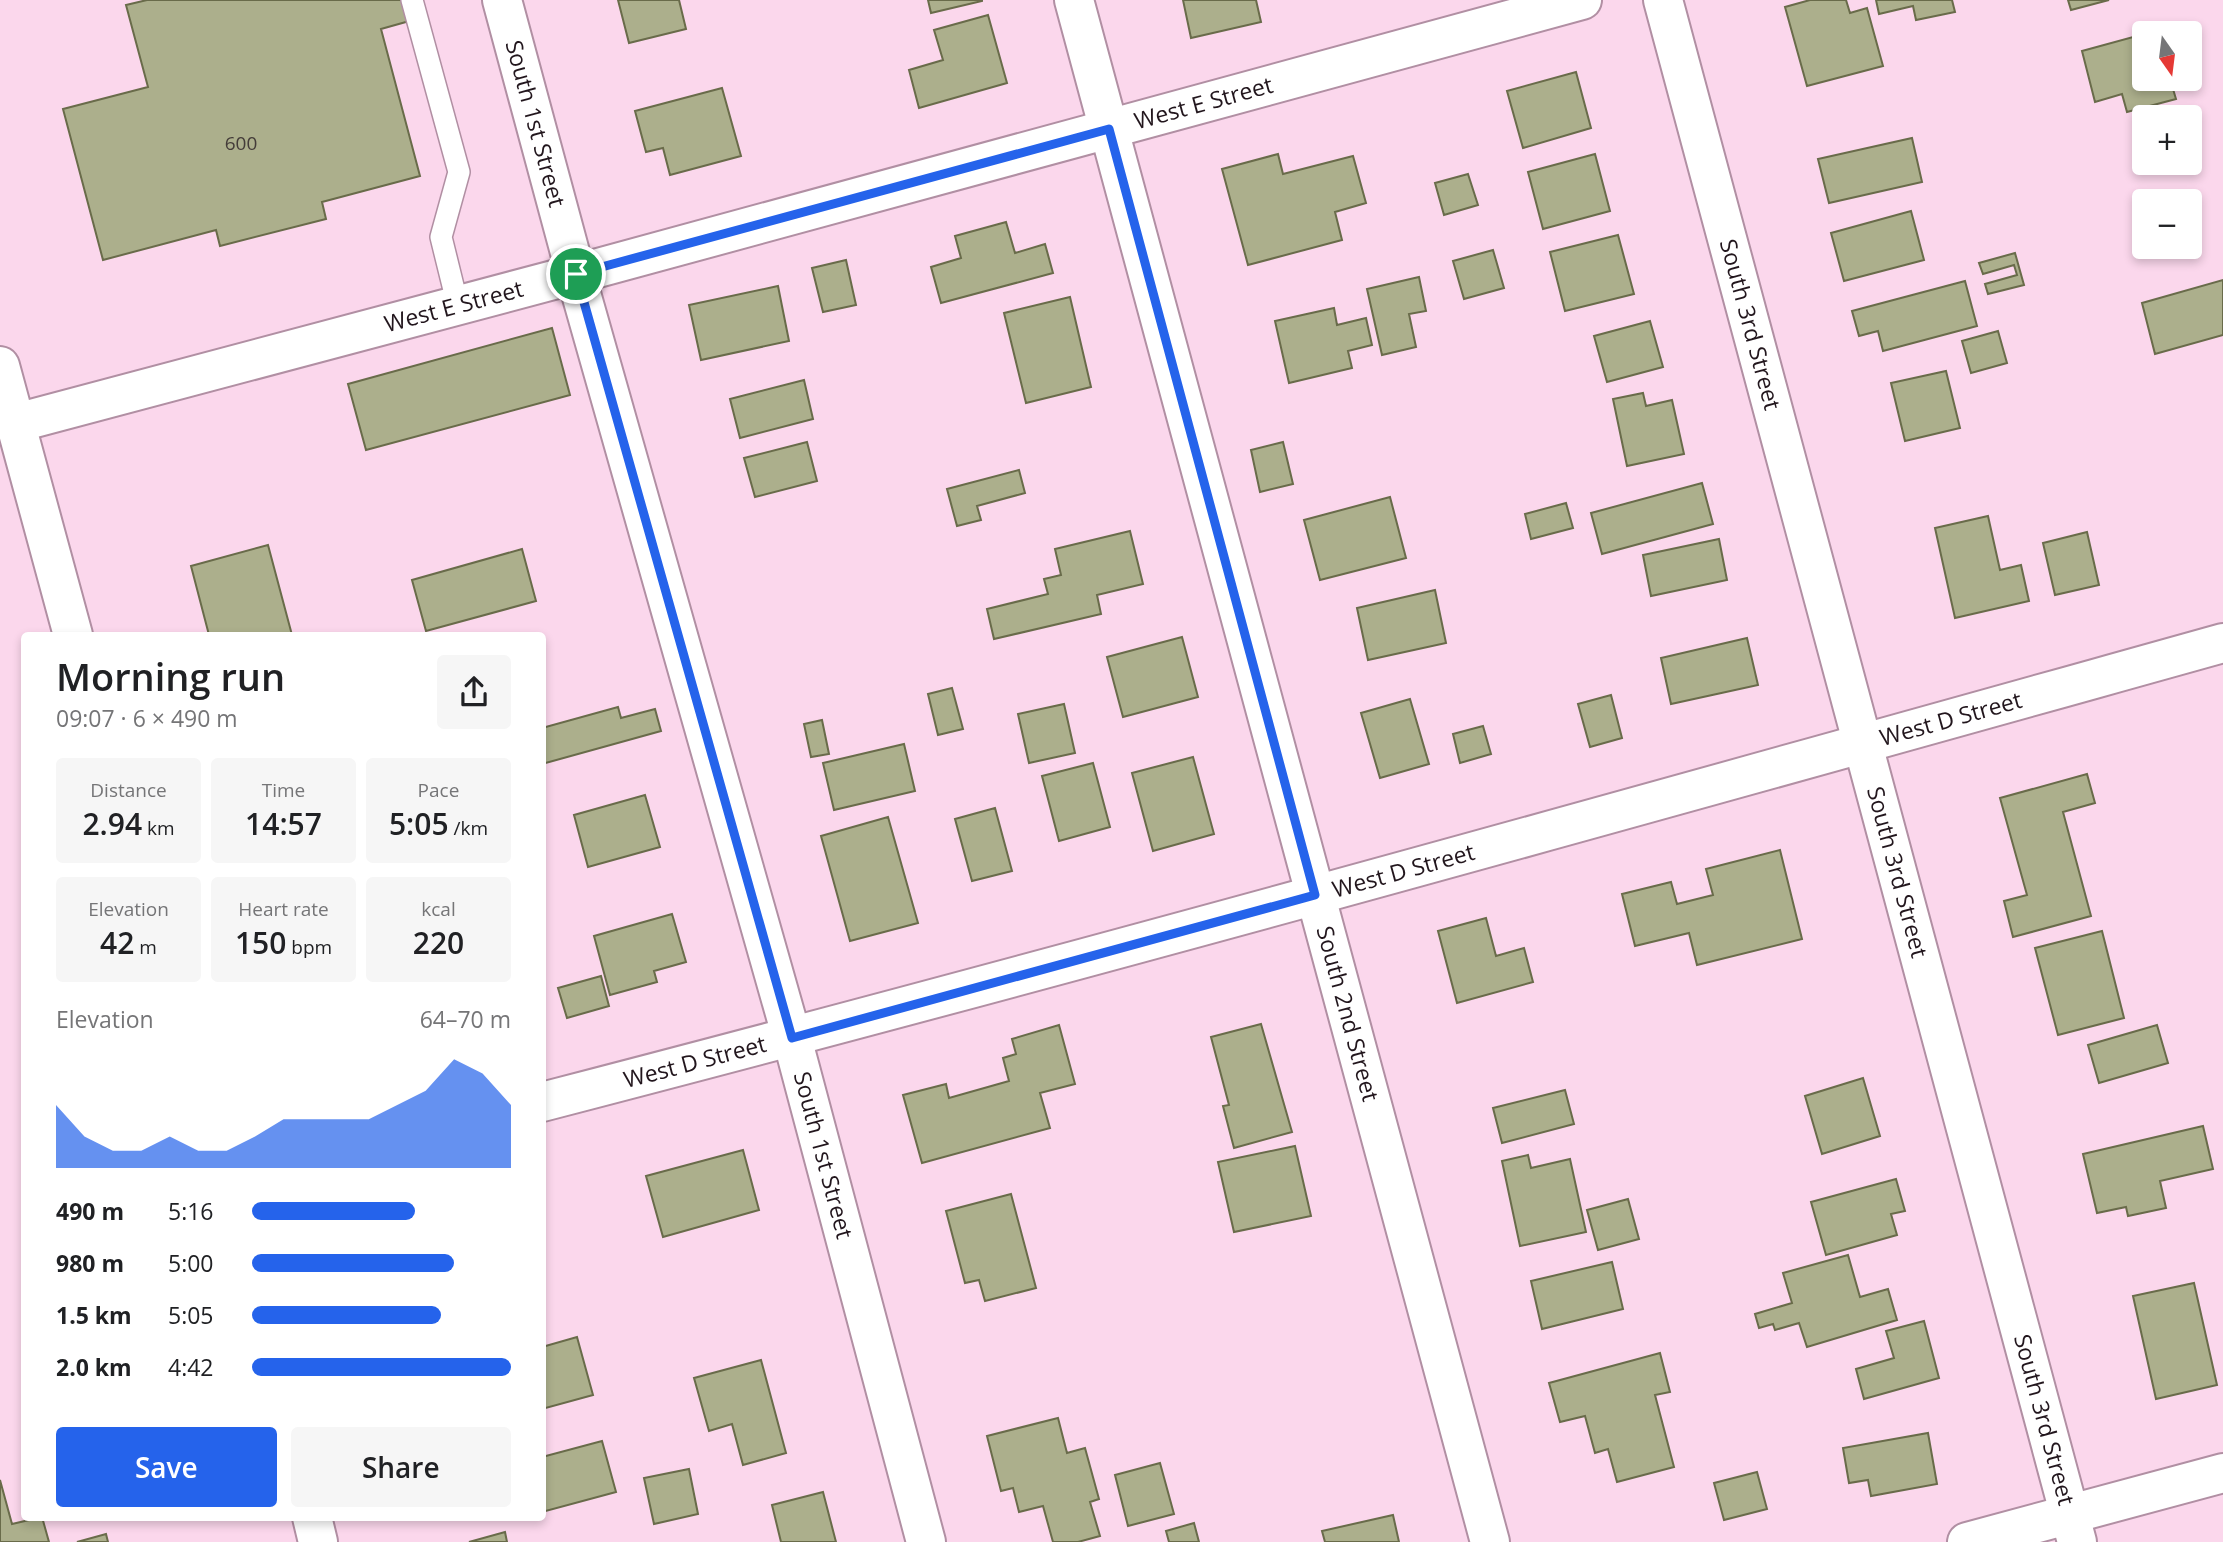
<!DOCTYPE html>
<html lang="en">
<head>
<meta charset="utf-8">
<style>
  body { margin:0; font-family:"Open Sans",sans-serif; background:#f6f6f6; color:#202124; height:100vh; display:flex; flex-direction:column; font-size:26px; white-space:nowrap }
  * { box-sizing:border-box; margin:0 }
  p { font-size:23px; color:#757577 }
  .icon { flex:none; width:38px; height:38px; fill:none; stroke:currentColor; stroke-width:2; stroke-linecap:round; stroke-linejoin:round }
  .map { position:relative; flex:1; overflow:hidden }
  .panel { position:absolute; left:21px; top:632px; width:525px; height:889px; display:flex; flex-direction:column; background:#fff; border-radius:7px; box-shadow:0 4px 10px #0003 }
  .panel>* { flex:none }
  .needle { width:46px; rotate:166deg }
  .buttons { position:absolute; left:2132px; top:21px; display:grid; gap:14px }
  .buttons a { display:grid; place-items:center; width:70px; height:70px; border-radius:7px; background:#fff; box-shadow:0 4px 10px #0003; font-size:35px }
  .pin { position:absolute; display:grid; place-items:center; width:60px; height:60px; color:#fff; margin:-30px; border:4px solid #fff; border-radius:50%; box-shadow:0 2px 7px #0007 }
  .round { display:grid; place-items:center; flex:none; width:74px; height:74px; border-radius:7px; background:#f6f6f6 }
  .overview { display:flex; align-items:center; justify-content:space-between; height:119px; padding:0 35px }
  h1 { font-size:38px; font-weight:600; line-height:52px }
  .stats { display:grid; grid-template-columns:repeat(3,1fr); gap:10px; height:119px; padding:7px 35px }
  .stats div { display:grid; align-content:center; border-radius:7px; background:#f6f6f6; text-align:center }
  .stats b { font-size:30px; font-weight:600 }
  .stats small { font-size:19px; font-weight:400 }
  .stats p { font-size:19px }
  .chart { height:196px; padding:14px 35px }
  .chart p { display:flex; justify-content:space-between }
  .chart svg { width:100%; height:126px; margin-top:7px; fill:#2563eb; opacity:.7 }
  .primary-button { display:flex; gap:14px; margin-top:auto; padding:14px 35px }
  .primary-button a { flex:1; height:80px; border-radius:7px; background:#2563eb; color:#fff; font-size:28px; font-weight:600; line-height:80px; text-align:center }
  .primary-button a+a { background:#f6f6f6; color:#202124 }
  ul { padding:0 35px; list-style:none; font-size:23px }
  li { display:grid; grid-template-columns:112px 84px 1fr; align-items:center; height:52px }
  li i { height:18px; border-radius:9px; background:#2563eb }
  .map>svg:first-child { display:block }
  .building { fill:#acaf8c; stroke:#696b4a; stroke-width:2 }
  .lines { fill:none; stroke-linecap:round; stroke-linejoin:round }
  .lane-casing { stroke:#b18fa3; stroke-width:24 }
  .street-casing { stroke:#b18fa3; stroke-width:42 }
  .secondary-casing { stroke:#b18fa3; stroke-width:42 }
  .lane { stroke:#fff; stroke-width:21 }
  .street { stroke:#fff; stroke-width:38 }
  .secondary { stroke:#fff; stroke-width:38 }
  .route-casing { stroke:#fff; stroke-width:14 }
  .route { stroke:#2563eb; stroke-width:9 }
  .labels { text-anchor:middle; stroke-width:5; stroke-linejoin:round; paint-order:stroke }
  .number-label { font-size:19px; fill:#443c39 }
  .street-label { font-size:23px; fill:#22161d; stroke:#fbd7ec }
</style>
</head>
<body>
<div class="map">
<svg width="2223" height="1542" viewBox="0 0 2223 1542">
  <rect width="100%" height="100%" fill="#fbd7ec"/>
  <path class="building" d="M147,0h260l6,20 -32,9 39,147 -98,26 4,17 -106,27 -4,-16 -113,30 -40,-151 85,-22 -22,-82z
    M618,0h61l7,29 -57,14z
    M928,0h54v1l-51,12z
    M1183,0h73l5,22 -70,16z
    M1810,0h36l4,13 17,-5 16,58 -76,20 -22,-79z
    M1876,0h76l3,12 -39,8 -3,-14 -34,8z
    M2068,0h41l-38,10z
    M988,15l19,68 -88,25 -10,-38 34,-10 -9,-30z
    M2144,34v45h26l6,20 -49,13 -5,-18 -27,8 -13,-51z
    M1576,72l15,56 -68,20 -16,-57z
    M722,88l19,68 -71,19 -7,-27 -17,4 -11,-41z
    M1912,138l10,44 -93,21 -11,-44z
    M1278,154l5,20 70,-18 13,47 -31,9 7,28 -94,25 -26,-96z
    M1595,154l15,57 -67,18 -15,-57z
    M1468,174l10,31 -34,10 -9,-32z
    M1911,211l13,49 -80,21 -13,-48z
    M1006,222l9,31 30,-9 8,29 -112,30 -10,-36 30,-9 -6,-22z
    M1618,235l16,59 -69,17 -15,-59z
    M1493,250l11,38 -40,11 -11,-38z
    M2015,253l9,32 -36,9 -3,-10 32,-9 -3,-10 -31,9 -4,-11z
    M846,260l10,45 -33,7 -11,-44z
    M1419,277l7,34 -17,3 7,33 -34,8 -15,-66z
    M2223,280v55l-68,19 -13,-51z
    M1965,281l12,45 -94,25 -5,-20 -19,5 -7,-25z
    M778,286l11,55 -88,19 -12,-55z
    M1070,297l21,90 -65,16 -22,-90z
    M1334,308l3,17 29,-7 6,27 -24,6 4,17 -63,15 -14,-62z
    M1650,321l13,46 -56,15 -13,-46z
    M552,328l18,67 -204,55 -18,-66z
    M1998,331l9,32 -36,10 -9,-32z
    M1946,371l14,57 -55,13 -14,-58z
    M804,380l9,39 -73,19 -10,-39z
    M1643,393l3,13 26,-6 12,54 -57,12 -14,-67z
    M807,442l10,39 -62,16 -11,-39z
    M1283,442l10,42 -33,8 -9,-42z
    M1019,470l6,23 -48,13 4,14 -24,6 -10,-37z
    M1702,483l11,41 -111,30 -11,-41z
    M1390,497l16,61 -86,22 -16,-60z
    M1566,503l7,25 -42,11 -6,-25z
    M1988,516l12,54 21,-5 8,36 -74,17 -20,-90z
    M1130,531l13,53 -46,11 4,19 -107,25 -7,-30 61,-15 -4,-15 17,-4 -6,-26z
    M2087,532l12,53 -44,10 -12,-52z
    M1719,539l8,41 -76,16 -8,-41z
    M268,545l24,90h-83l-18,-69z
    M522,549l14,52 -110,30 -14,-51z
    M1435,590l11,53 -78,17 -11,-52z
    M1182,637l16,60 -75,20 -16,-60z
    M1747,638l11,47 -87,19 -10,-46z
    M952,688l11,41 -25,6 -10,-41z
    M1611,695l11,43 -32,9 -12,-43z
    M1410,699l19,65 -49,14 -19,-65z
    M1064,704l11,49 -46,10 -11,-49z
    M618,707l3,11 34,-9 6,22 -119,33v-36z
    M822,720l7,34 -18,3 -7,-33z
    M1483,726l8,28 -31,9 -7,-29z
    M904,744l11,47 -81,19 -11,-47z
    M1193,757l21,77 -61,17 -21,-78z
    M1093,763l17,64 -51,14 -17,-65z
    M2087,774l8,29 -32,9 28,104 -78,21 -9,-36 23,-6 -27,-97z
    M645,795l15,52 -72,20 -14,-52z
    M995,808l17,63 -40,10 -17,-62z
    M888,817l30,106 -68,18 -29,-105z
    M1780,850l22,89 -105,26 -8,-32 -54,13 -13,-52 49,-12 6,22 36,-9 -7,-26z
    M672,914l14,48 -32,9 3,11 -47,13 -16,-59z
    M1486,918l10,38 28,-8 9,34 -76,21 -19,-72z
    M2102,931l22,87 -66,17 -23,-87z
    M601,976l8,30 -42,12 -9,-30z
    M1261,1024l31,108 -58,16 -11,-42 6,-1 -18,-68z
    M1059,1025l16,59 -35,9 10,35 -128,35 -19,-68 43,-11 3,14 60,-17 -6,-23 13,-4 -4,-15z
    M2157,1025l11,38 -69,20 -11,-38z
    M1863,1078l17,58 -58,18 -17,-58z
    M1565,1090l9,34 -72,19 -9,-35z
    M2203,1126l10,43 -53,12 6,27 -38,8 -2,-9 -29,6 -14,-59z
    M1295,1146l16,70 -77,16 -16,-70z
    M743,1150l16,60 -96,27 -17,-61z
    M1528,1155l3,13 39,-9 16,73 -66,14 -18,-85z
    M1896,1179l9,32 -14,3 6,21 -71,20 -15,-53z
    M1011,1194l25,94 -51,13 -6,-21 -14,3 -19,-72z
    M1628,1199l11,40 -41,11 -11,-40z
    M1848,1255l12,42 28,-8 9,31 -90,27 -8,-24 -24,7 -2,-6 -14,4 -4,-14 37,-11 -9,-30z
    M1612,1262l11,47 -81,20 -11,-48z
    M2194,1283l23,102 -61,14 -23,-103z
    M1924,1321l15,57 -75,21 -8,-30 38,-11 -8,-27z
    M577,1337l16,58 -51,14v-62z
    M1660,1353l10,39 -15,3 19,72 -57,15 -9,-33 -13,4 -10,-37 -25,6 -11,-39z
    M761,1360l25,93 -43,12 -11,-41 -23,7 -15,-53z
    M1058,1418l9,35 18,-5 14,51 -9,3 10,34 -22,6h-25l-10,-36 -24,6 -6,-24 -12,3 -14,-55z
    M1928,1433l9,51 -66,12 -3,-16 -19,3 -6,-35z
    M602,1441l14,51 -74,20v-55z
    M1160,1463l14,51 -46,12 -13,-51z
    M689,1469l9,45 -44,10 -10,-46z
    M1757,1472l10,37 -43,11 -10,-37z
    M0,1480l12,44 30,-7 7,25h-49z
    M823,1492l13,50h-55l-9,-37z
    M1393,1515l6,27h-74l-3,-11z
    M1194,1523l5,19h-30l-3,-11z
    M505,1532l2,10h-38z
    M106,1534l2,8h-31z"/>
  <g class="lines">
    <defs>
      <path id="lane" d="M412,0l47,172 -18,65 17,69"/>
      <g id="street">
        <path id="s1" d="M502,0l80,297 210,741 134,504"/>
        <path id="s2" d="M1074,0l416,1542"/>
        <path id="s3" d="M1663,0l414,1542"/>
        <path id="s4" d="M16,423l560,-149 1006,-274"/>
        <path id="s5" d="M542,1102c563,-146 1122,-303 1681,-459"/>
        <path d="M1967,1542l256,-69"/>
      </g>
      <path id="secondary" d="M0,366l73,269
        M312,1517l6,25"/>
    </defs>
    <use href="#lane" class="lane-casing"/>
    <use href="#street" class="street-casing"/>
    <use href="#secondary" class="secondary-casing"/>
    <use href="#lane" class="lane"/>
    <use href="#street" class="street"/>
    <use href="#secondary" class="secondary"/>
  </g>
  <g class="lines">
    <defs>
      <path id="route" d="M1109,129l206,766 -523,143 -216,-764z"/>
    </defs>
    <use href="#route" class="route-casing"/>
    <use href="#route" class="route"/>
  </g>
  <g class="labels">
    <g class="number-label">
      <text x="241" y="150">600</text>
    </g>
    <g class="street-label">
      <text dy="8" stroke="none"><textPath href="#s4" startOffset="1230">West E Street</textPath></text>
      <text dy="8" stroke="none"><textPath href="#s1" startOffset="128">South 1st Street</textPath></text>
      <text dy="8" stroke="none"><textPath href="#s4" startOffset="453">West E Street</textPath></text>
      <text dy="8" stroke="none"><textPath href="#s3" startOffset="336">South 3rd Street</textPath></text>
      <text dy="8" stroke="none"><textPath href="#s5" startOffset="1460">West D Street</textPath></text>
      <text dy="8" stroke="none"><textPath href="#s5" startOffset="892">West D Street</textPath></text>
      <text dy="8" stroke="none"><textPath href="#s3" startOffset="903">South 3rd Street</textPath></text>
      <text dy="8" stroke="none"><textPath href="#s2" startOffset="1050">South 2nd Street</textPath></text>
      <text dy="8" stroke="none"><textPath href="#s5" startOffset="158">West D Street</textPath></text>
      <text dy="8" stroke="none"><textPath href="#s1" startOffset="1199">South 1st Street</textPath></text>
      <text dy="8" stroke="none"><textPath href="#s3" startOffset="1470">South 3rd Street</textPath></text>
    </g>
  </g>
</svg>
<div class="buttons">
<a><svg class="needle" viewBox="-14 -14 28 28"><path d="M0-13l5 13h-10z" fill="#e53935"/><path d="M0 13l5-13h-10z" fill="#757577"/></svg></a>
<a>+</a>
<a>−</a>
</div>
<div class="pin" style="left:576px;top:274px;background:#1e9e55"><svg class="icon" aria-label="arrive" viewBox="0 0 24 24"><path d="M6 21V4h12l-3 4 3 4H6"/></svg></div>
<section class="panel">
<div class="overview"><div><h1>Morning run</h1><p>09:07 · 6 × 490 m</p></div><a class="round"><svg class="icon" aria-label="share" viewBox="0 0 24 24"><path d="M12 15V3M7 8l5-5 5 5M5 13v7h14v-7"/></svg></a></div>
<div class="stats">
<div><p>Distance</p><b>2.94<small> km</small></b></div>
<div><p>Time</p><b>14:57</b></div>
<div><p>Pace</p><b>5:05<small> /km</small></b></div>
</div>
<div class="stats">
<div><p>Elevation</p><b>42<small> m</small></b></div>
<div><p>Heart rate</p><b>150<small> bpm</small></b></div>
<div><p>kcal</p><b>220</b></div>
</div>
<div class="chart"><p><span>Elevation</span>64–70 m</p>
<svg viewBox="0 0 160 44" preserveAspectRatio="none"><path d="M0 44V22L10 33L20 38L30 38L40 33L50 38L60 38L70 33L80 27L90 27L100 27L110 27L120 22L130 17L140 6L150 11L160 22V44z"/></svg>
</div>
<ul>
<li><b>490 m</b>5:16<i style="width:63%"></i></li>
<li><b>980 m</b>5:00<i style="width:78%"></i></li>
<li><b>1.5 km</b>5:05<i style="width:73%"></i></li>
<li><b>2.0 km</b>4:42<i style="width:100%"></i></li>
</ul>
<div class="primary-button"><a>Save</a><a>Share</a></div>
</section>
</div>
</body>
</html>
